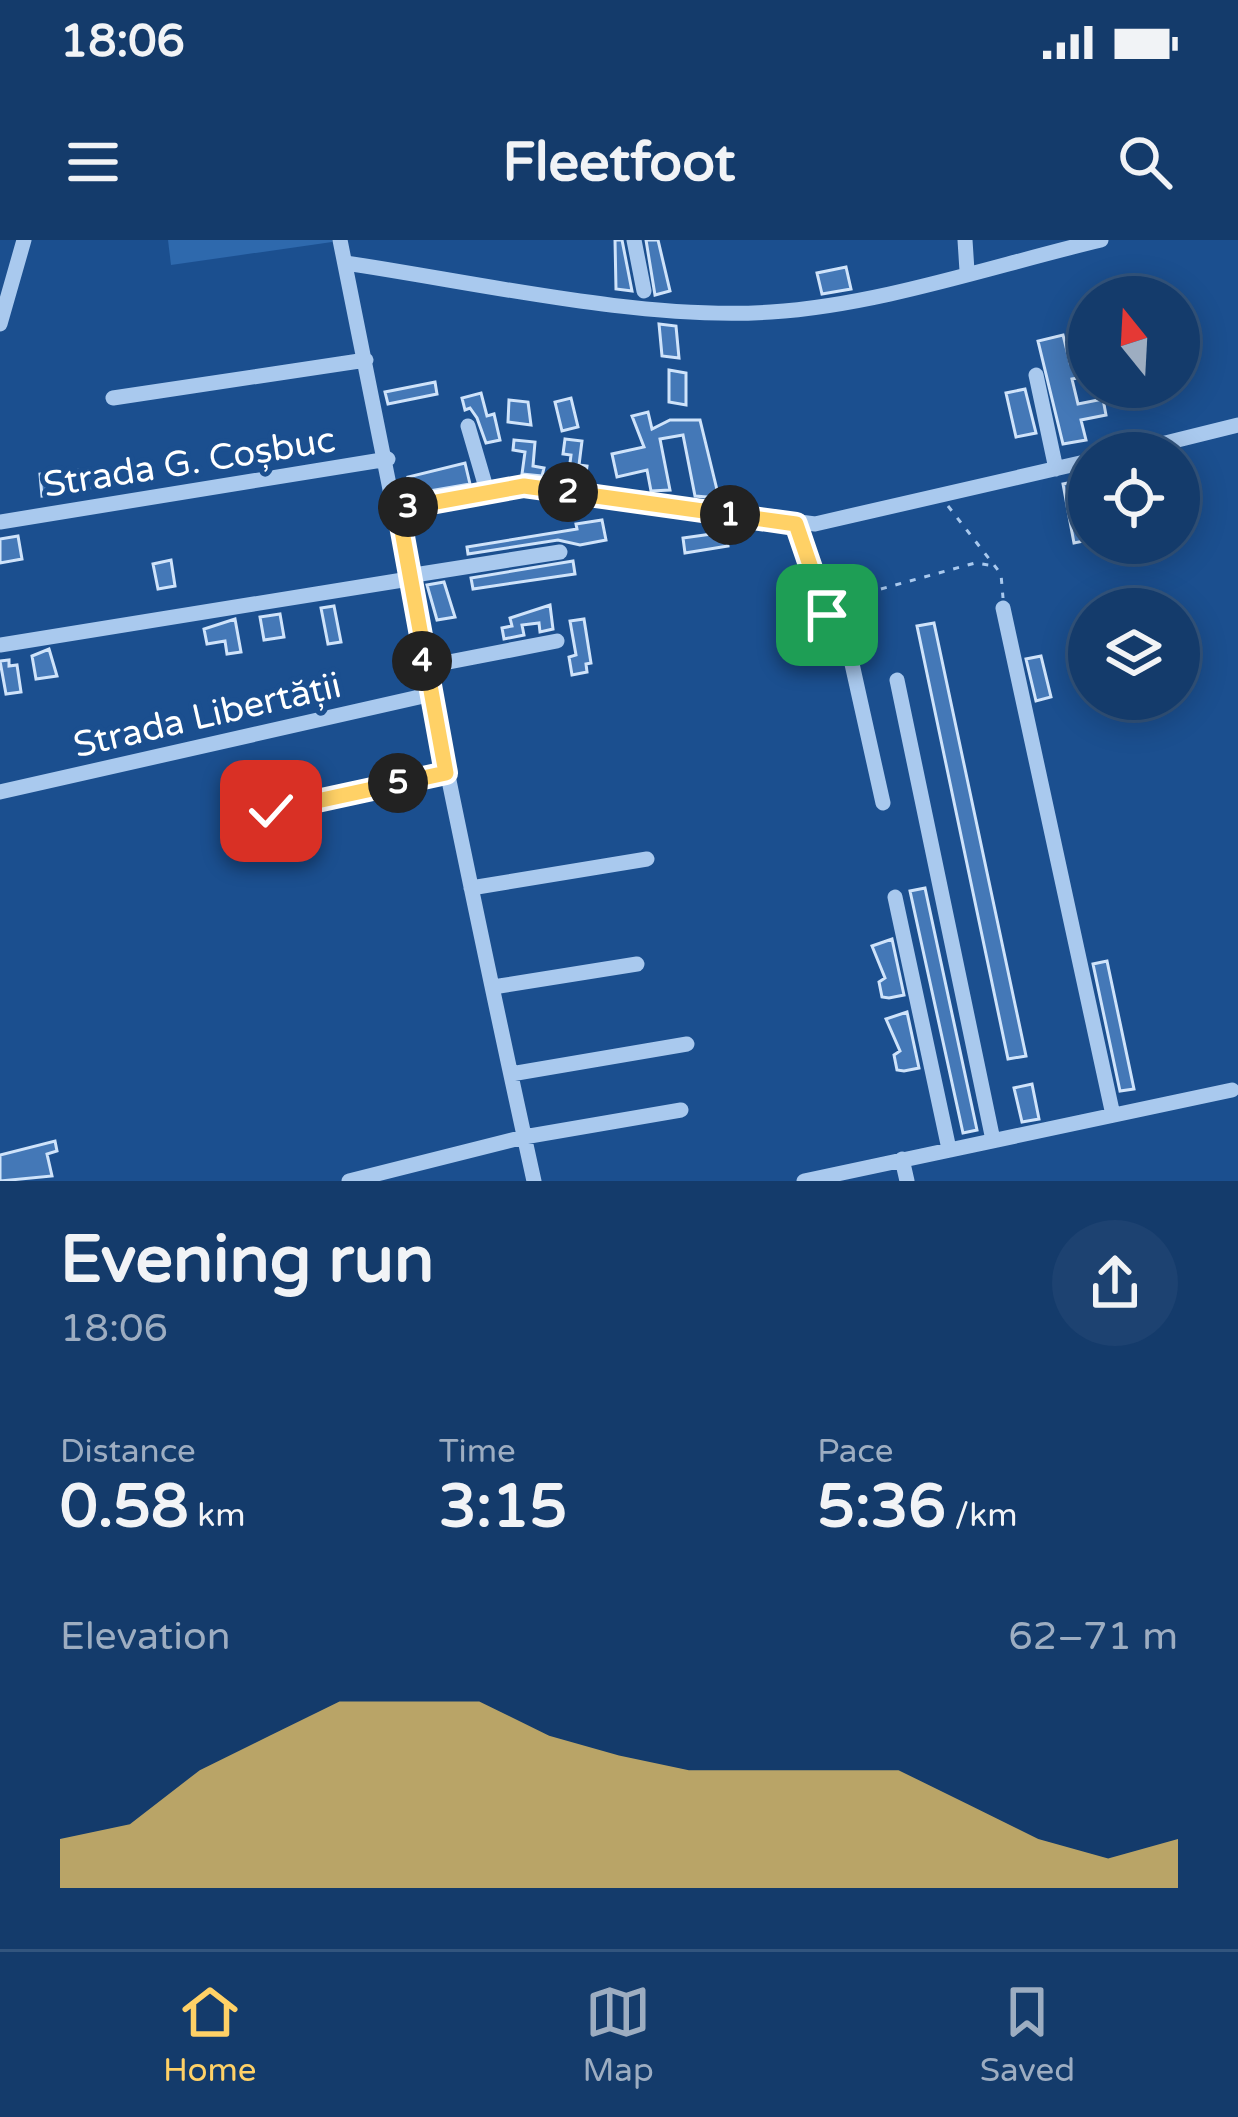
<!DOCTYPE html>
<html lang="en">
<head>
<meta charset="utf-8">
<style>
  body { margin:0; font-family:"Varela Round",sans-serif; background:#1d4271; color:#f1f3f6; height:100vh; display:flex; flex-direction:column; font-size:45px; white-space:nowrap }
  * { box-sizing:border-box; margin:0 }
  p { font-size:39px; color:#9dadc1 }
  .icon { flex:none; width:66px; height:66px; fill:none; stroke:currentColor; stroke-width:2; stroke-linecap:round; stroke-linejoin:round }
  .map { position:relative; height:941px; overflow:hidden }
  .side { display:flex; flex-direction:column; background:#143b6b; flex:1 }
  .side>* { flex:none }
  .needle { width:78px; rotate:342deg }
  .fabs { position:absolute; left:1068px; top:36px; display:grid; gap:24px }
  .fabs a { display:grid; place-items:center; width:132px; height:132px; border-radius:50%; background:#143b6b; box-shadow:0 6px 30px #0003,0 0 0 3px #33557e; font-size:60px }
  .pin { position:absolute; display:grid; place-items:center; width:102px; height:102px; color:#fff; margin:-51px; border-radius:24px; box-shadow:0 6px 18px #0006 }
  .km { position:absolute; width:60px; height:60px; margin:-30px; border-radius:50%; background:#222; color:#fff; font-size:33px; line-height:60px; text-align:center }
  .round { display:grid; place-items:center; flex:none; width:126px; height:126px; border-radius:63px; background:#1d4271 }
  .headline { display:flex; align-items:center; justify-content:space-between; height:204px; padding:0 60px }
  h1 { font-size:66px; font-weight:800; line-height:90px }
  .stats { display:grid; grid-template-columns:repeat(3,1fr); gap:18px; height:204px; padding:12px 60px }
  .stats div { display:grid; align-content:center }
  .stats b { font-size:60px; font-weight:800 }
  .stats small { font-size:33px; font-weight:400 }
  .stats p { font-size:33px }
  .chart { height:336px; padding:24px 60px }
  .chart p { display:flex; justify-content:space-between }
  .chart svg { width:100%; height:216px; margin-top:12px; fill:#ffd166; opacity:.7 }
  .status { display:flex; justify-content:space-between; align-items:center; height:84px; padding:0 60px; background:#143b6b; direction:ltr }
  .status svg { height:33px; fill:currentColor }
  header { display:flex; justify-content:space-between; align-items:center; height:156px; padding:0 60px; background:#143b6b; font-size:54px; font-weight:800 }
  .tabs { display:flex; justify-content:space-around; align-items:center; height:168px; border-top:3px solid #33557e; background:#143b6b; font-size:33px; color:#9dadc1 }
  .tabs a { display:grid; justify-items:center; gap:6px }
  .tabs .selected { color:#ffd166 }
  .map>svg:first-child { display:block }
  .green { fill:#2e69ad }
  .building { fill:#4478b7; stroke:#cfe3fa; stroke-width:3 }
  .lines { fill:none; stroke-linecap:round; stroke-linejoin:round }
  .path { stroke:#a9c9ee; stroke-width:3; stroke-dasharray:6 9; stroke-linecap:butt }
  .minor { stroke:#a9c9ee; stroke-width:15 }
  .route-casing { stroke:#fff; stroke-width:24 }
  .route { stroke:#ffd166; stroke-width:15 }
  .labels { text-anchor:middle; stroke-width:10; stroke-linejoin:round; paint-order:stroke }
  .street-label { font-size:36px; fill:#fff; stroke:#1b4f8f }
</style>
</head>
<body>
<div class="status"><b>18:06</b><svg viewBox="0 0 49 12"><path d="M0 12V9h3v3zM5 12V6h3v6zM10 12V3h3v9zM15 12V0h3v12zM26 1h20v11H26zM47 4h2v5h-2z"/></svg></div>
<header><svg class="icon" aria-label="menu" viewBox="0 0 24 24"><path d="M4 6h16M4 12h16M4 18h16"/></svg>Fleetfoot<svg class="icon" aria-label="search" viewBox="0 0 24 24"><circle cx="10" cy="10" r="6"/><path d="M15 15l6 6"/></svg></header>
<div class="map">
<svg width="1238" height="941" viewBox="0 0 1238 941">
  <rect width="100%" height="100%" fill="#1b4f8f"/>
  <path class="green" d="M168,0h164v2l-161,23z"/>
  <path class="building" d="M615,0h7l10,51 -16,-2z
    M646,0h12l12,51 -15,4z
    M846,27l5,22 -29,5 -5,-21z
    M659,84l17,2 3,32 -17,-2z
    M1063,95l7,28 19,-4v17l-17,3 6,25 25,-5 3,16 -25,5 5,20 -23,4 -25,-103z
    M669,130l17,3v32l-17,-3z
    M435,142l2,12 -49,10 -3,-12z
    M1025,149l11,44 -20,4 -10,-44z
    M481,153l6,23 7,-2 6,26 -14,3 -9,-25 -7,-10 -5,2 -3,-12z
    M571,158l7,29 -16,4 -7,-29z
    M509,160l19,2 3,23 -23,-3z
    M648,172l4,17 18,-9h30l19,78 -24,-2 -12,-61 -23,4 10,51 -19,1 -4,-21 -30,7 -5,-23 32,-7 -12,-31z
    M565,199l17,2 -3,24 8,1 -2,15 -17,-2 3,-24 -8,-1z
    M514,200l21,2 -2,24 11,2 -2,8 -20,-2 3,-22 -12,-2z
    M465,223l5,21 -58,10 -4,-17z
    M93,229l2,18 -53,9 -2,-22z
    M1078,241l6,29 -6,1 11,29 -15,3 -11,-59z
    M602,280l4,20 -26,5 -22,-5 -90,14 -1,-7 110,-18 -1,-5z
    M726,292l2,14 -43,7 -2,-15z
    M18,296l4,23 -22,4v-24z
    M171,320l4,26 -17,3 -5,-25z
    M573,321l2,13 -102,15 -2,-11z
    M444,342l11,35 -18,3 -10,-35z
    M550,365l3,24 -13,3 -1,-9 -17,2 2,10 -20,4 -2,-11 10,-2 -2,-8z
    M334,366l7,36 -13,2 -7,-36z
    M280,374l4,23 -20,3 -4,-23z
    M235,379l6,33 -14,2 -2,-13 -18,3 -3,-15z
    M584,379l7,44 -5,1 1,8 -15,3 -3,-18 7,-2 -6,-34z
    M934,383l92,433 -18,3 -91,-433z
    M49,409l8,27 -21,3 -4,-23z
    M1041,416l10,41 -15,4 -10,-42z
    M9,420v6l8,-1 4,27 -15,2 -6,-33z
    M925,648l52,242 -14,3 -53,-242z
    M892,699l12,56 -15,3 -7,-1 -3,-15 6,-4 -13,-32z
    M1107,721l27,128 -14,2 -27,-127z
    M907,772l12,56 -15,3 -7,-1 -3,-15 6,-4 -14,-32z
    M1032,844l7,35 -17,3 -8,-34z
    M55,901l2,10 -10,3 5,22 -52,5v-26z"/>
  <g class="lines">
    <path class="path" d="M948,266l53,68 2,24
      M852,357l123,-34 21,3"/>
    <path class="minor" d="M340,0c63,314 125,628 194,941
      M634,0l10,51
      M965,0l2,31
      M345,23c130,19 297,58 426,49 109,-7 224,-47 330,-72
      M0,84l24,-84
      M1036,135l20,94
      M113,158l253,-38
      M468,186l19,65
      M1125,213l113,-28
      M398,269l126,-23 291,38 274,-63
      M0,282l388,-63
      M796,284l26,81 24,32 37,166
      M408,336l152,-24
      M1003,368l110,507
      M0,405l409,-66
      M423,427l134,-26
      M897,440l96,460
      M0,552l428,-97
      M271,571l175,-38
      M471,648l176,-29
      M895,657l54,252
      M493,747l144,-23
      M511,834l176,-30
      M902,919l5,22
      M349,941l175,-44 157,-27
      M804,941l428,-91"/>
  </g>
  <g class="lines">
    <defs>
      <path id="route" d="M271,571l175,-38 -48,-264 126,-23 272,38 31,91"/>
    </defs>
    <use href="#route" class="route-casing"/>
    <use href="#route" class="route"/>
  </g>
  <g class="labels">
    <g class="street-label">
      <text transform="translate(189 221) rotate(-9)" y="13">Strada G. Coșbuc</text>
      <text transform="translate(207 474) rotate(-13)" y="13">Strada Libertății</text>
    </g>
  </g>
</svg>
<div class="fabs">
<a><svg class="needle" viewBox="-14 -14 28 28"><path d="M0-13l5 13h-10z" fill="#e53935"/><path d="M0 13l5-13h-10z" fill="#9dadc1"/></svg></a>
<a><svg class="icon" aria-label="locate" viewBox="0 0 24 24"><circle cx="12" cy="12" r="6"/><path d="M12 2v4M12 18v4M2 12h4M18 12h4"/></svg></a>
<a><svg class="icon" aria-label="layers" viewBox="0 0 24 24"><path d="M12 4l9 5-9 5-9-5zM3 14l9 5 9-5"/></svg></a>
</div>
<div class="pin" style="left:827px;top:375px;background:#1e9e55"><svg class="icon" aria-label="arrive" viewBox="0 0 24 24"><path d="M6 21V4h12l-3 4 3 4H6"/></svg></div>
<div class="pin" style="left:271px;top:571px;background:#d93025"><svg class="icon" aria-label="check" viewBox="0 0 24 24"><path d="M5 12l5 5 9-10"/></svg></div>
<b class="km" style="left:730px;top:275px">1</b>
<b class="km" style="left:568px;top:252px">2</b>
<b class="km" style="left:408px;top:267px">3</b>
<b class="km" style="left:422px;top:421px">4</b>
<b class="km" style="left:398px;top:543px">5</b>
</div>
<section class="side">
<div class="headline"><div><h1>Evening run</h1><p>18:06</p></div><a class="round"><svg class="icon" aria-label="share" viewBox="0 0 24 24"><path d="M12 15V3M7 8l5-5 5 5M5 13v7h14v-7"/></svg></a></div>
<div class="stats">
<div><p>Distance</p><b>0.58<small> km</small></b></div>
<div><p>Time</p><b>3:15</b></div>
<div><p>Pace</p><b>5:36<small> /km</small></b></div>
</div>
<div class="chart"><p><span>Elevation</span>62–71 m</p>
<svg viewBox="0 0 160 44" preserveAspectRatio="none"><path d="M0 44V34L10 31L20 20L30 13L40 6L50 6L60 6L70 13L80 17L90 20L100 20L110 20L120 20L130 27L140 34L150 38L160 34V44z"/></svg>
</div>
</section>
<nav class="tabs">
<a class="selected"><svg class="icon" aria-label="home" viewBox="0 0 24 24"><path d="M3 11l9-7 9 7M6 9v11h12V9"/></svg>Home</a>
<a><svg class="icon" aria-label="map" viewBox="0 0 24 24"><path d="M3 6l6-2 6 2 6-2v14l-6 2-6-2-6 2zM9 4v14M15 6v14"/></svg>Map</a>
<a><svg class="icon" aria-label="saved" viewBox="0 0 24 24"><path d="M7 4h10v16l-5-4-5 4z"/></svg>Saved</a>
</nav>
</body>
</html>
